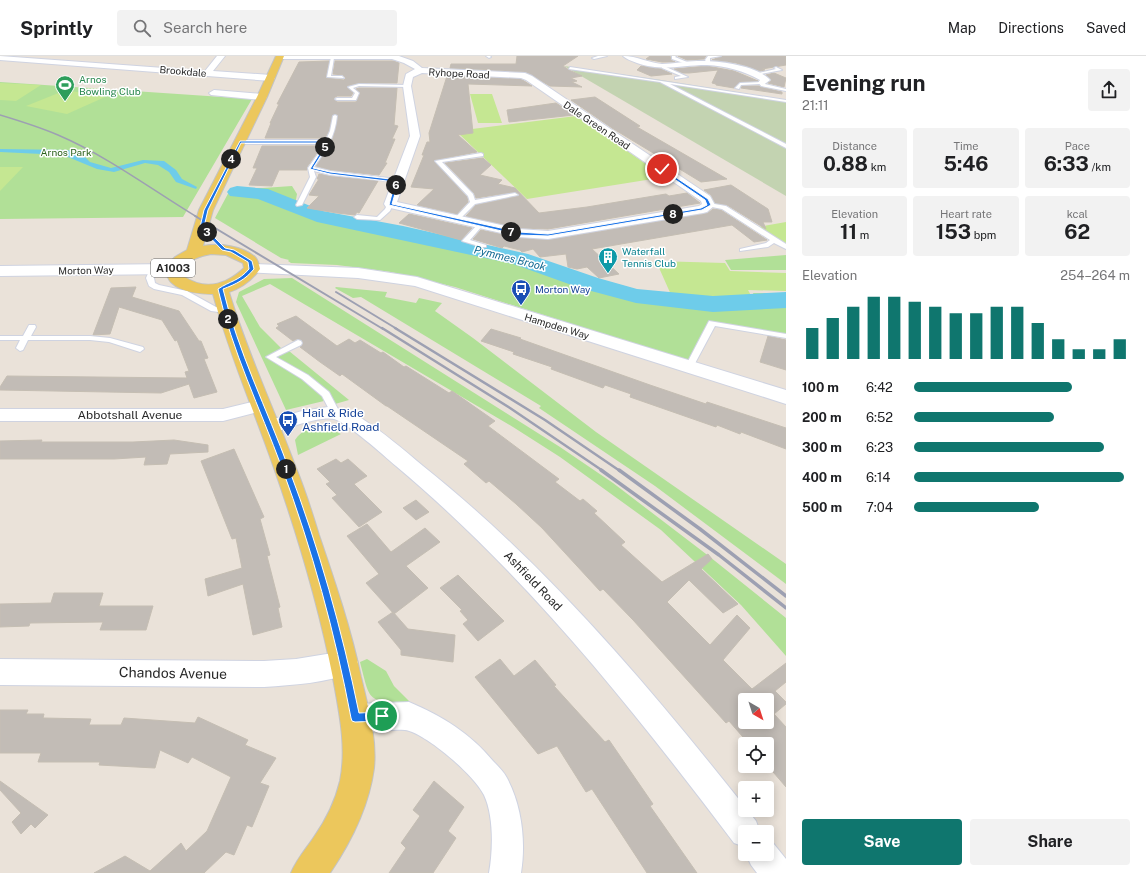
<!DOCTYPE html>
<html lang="en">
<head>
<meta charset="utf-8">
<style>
  body { margin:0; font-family:"Public Sans",sans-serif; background:#f2f2f2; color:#202124; height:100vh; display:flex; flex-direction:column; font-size:15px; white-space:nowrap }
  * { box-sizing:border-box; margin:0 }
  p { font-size:13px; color:#757577 }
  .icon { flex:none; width:22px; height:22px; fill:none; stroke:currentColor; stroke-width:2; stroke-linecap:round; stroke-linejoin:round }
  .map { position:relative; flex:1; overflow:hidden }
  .details { display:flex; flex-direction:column; background:#fff; width:360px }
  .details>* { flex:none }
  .needle { width:26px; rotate:141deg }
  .controls { position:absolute; left:738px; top:637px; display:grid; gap:8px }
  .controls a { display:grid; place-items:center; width:36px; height:36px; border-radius:4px; background:#fff; box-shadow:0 2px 10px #0003; font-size:20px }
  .pin { position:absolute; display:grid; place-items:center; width:34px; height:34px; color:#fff; margin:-17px; border:2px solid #fff; border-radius:50%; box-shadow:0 1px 4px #0007 }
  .km { position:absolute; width:20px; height:20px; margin:-10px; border-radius:50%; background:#222; color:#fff; font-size:11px; line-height:20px; text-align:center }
  .round { display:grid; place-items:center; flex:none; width:42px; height:42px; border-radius:4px; background:#f2f2f2 }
  .summary { display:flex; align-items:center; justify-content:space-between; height:68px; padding:0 16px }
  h1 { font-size:22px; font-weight:700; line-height:30px }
  .figures { display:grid; grid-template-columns:repeat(3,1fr); gap:6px; height:68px; padding:4px 16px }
  .figures div { display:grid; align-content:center; border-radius:4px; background:#f2f2f2; text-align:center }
  .figures b { font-size:20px; font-weight:700 }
  .figures small { font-size:11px; font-weight:400 }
  .figures p { font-size:11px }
  .chart { height:112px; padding:8px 16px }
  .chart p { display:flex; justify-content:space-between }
  .chart svg { width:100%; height:72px; margin-top:4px; stroke:#0f766e; stroke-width:6 }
  .action { display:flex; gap:8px; margin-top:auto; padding:8px 16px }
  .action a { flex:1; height:46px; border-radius:4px; background:#0f766e; color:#fff; font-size:16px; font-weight:700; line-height:46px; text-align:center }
  .action a+a { background:#f2f2f2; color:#202124 }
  ul { padding:0 16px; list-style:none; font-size:13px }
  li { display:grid; grid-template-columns:64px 48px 1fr; align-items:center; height:30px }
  li i { height:10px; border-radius:5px; background:#0f766e }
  header { display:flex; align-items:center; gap:24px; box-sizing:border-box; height:56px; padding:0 20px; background:#fff; border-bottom:1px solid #e0e0e0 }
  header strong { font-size:19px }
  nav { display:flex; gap:22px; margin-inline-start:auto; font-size:14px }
  .search { width:280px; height:36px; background:#f2f2f2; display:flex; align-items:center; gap:10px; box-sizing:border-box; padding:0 14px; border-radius:4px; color:#757577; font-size:15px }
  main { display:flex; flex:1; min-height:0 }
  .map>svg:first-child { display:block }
  .green { fill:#b1e097 }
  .cemetery { fill:#c3d3b1 }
  .pitch { fill:#c5e792 }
  .water { fill:#6eccea }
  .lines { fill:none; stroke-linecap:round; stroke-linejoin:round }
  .river { fill:#6eccea; fill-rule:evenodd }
  .building { fill:#c2bcb6; stroke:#c5beb3; fill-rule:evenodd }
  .lane-casing { stroke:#cfd3e1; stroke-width:2 }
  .street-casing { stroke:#cfd3e1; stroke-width:2 }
  .secondary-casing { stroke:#cfd3e1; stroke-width:2 }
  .primary-casing { stroke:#c3c3c3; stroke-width:2 }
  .lane { fill:#fff; fill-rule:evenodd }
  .street { fill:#fff; fill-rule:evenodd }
  .secondary { fill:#fff; fill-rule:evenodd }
  .primary { fill:#ecc75c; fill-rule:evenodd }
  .rail-far3 { stroke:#9da0b2; stroke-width:1.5 }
  .rail-far2 { stroke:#9da0b2; stroke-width:2 }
  .rail-far1 { stroke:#9da0b2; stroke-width:2.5 }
  .rail { stroke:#9da0b2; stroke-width:3.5 }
  .route { fill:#1a73e8; stroke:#fff }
  .labels { text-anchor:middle; stroke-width:3; stroke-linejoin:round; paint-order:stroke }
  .far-street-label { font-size:10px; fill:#282828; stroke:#fff }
  .far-leisure-label { font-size:10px; fill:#27864d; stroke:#fff; text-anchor:start }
  .far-park-label { font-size:10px; fill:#2b621b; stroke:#fff }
  .far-culture-label { font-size:10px; fill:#0d838f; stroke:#fff; text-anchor:start }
  .far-transit-label { font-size:10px; fill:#164399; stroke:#fff; text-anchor:start }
  .far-water-label { font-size:11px; font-style:italic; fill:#116993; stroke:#fff }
  .shield { fill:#fff; stroke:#686868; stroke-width:1 }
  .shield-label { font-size:11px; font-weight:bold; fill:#282828 }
  .transit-label { font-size:12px; fill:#164399; stroke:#fff; text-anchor:start }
  .street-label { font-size:12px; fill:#282828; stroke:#fff }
  .near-street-label { font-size:14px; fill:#282828; stroke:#fff }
</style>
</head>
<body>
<header>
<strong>Sprintly</strong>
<div class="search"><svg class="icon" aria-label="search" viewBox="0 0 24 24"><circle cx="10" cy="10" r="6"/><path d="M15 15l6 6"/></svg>Search here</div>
<nav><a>Map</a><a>Directions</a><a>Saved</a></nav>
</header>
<main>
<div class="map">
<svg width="786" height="817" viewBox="0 0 786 817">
  <rect width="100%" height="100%" fill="#eae2d9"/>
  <path class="green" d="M0,26l252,17 -69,118 -183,2z
    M292,130l5,8 -3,17 53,5 35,10 146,33 142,40 86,3 -3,-9h33v41l-77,-13 -20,40 -234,-74 -64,-15 -54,-7 -46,-2 -3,-2 1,-1 -8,-2 -66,-40 16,-30h32z
    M786,199v15h-55l-6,-10z
    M292,222l268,169 53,36 97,74 76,61v38l-45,-51 -80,-75 -101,-73 -47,-30 -243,-143 -28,12 18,31 22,22 -15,8 35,22 21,17 1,5 -38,9 -50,-108 3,-10 25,-13z
    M336,231l51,5 -2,5 31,6 3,-5 23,5 -7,8 38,27 123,94 190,132v20l-131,-98 -116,-78 2,-2 -180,-109 -8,1 -18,-10z
    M289,295l60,49 -14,4 -6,-12 -20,-16 -35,-18z
    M320,371l11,2 10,5 -43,21 -3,-15c7,-10 13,-12 25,-13z
    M367,603l19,12 8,15 17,17c-44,-3 -40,2 -51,-41z"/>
  <path class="cemetery" d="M564,10l97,14 125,20v96z"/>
  <path class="pitch" d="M0,27l41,2 -25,16 -16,-1z
    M66,34l39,7 -38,17 -41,-8z
    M470,38h22l10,29h-24z
    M576,60l89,61 -138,22 -71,-68z
    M0,111h23l-23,24z
    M786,166v23l-28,-18z
    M656,205l69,2 5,8 56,2v18l-38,-1 5,9 -81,-2z"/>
  <path class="water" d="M0,93l68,1 17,7 5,5 21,6 32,-8 21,1 12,9 6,9 15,8 -1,2 -20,-7 -7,-10 -11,-7 -13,-2 -31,9 -17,-3 -34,-14 -63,-3z"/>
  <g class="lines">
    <path class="river" d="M237,130l31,3 55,22 80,15 125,28 70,24 39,11 76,7 73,-4v16l-73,4 -77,-9 -56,-15 -67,-24 -196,-42 -59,-23 -28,-3 -3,-4 3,-4z"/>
  </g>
  <path class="building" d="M517,0h61l-15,10 6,4 13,6 -11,2 6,3 -5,1 10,5 -32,-1 -25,-14 -75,-4 1,-4h65z
    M650,0h20l1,4 4,2h-13l-16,-3z
    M678,0h28l-2,3 -17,1z
    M722,0h64v9l-24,4 3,1 -5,1 -24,-8 -24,-3z
    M329,5l-3,17 18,2 2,-2 -3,-3 -10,-1 2,-13h59l5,2 -2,20h-38l-12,3 6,7 -2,3h-14l-3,2 3,4h19l4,-9 -4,-4 3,-1h38l-3,37 4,1 -6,13h3l-10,24h2l-8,12 -49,-5 -14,-4 17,-28 5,-22 -2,-2 -4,2 -3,15 -4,7h-60l6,-15h-1l9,-19h-2l22,-42z
    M641,10l20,3 11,5 -21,2 -14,-6z
    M707,10l27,5 24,10 -18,1 -6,6 -18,-3v-1l-4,-1 6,-13 -29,3h-7l-8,-4z
    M774,17l12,5 -2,9 -16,-4 4,-3 -6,-5z
    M447,20l74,3 11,7 -64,-2 5,49 -15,2 19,17 -42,8 -1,1 33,36 1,5 -11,12 -40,-9 17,-16 -23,-2 13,-32h-2l5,-13h3l-1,-9z
    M742,30h17l2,1 21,5v2l-41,-6z
    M595,41l45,29 -3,1 90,52 -26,3 -89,-54 -41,-28z
    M556,47l18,12 -65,7 -2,-12z
    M262,90h60l-15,21v3h-28l-7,16 -23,-1 8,-17h-4z
    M483,102l8,7 -11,10 22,5 -4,4 17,4 24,25 48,-6 79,-13 3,2 18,-3 13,10 -152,26 -29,-1 -53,-12 10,-11 43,-9v-2l-4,-2 -39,6 -2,-5 -29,-30z
    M319,118l11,2 48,5 -19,32 -2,-1 -2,3 -18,-2 -30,-5 12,-12 -10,-1 10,-16h-2z
    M731,129l37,24 4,13h-9l3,7 -39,-24 -12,-2 -4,-8 -7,-5z
    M713,153l8,1 46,30 -13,2 -22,-17 -140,24 27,25 -20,4 -12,-11 -10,2 -9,-2 -2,-13 -26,3 -7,-8 -11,3 -2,-2 -16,-4 -2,2 -29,-9 8,-9 38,8 29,2 155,-26 5,-1z
    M409,158l63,14 -11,12 -62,-17z
    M136,231l-4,10 47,14 20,30h2l7,17 -4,1 13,33 -23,6 -5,-14 -28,9 -161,-3v-3l7,-11 180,2 -2,-6 4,-1 -12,-31 -2,1 -13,-21 -43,-13 -9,27 -17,1 18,-47z
    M296,260l41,30 12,-7 6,4 5,-3 21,13 2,-1 21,15 2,-1 43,27 3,-2 43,30 -7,5 71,53 -4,3 25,19 3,-2 14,12 -3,2 31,29 -4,3 41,37 46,-28 4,5 -11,10 37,35 -15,9 -34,-33 -22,22 43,43 27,-30 13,13 -27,32 29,29 34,-26v19l-11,9 11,11v2l-12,10 12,13v60l-19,-22v-21h-18l-20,-23 -3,2 -93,-103 -30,-31 -3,2 -58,-63 -26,-24 -27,-23 -3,2 -22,-19 4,-3 -81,-55h-1l-44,-32 -2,2 -20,-14 -20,-15 3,-3 -2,-4 -4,-1 -4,2 -17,-13 3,-2 -2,-2zM745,644h22v22h-22z
    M491,273l30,9 -1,1 130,46 56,19 1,-2 79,26v21l-45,-17 -1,2 -23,-9 -1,2 -86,-30 1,-3 -26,-9 -2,3 -52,-19 1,-2 -39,-13 1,-2 -33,-11z
    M768,280l18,4v30l-26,-8z
    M42,384l-1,2h92l41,-2 34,5v7l-38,2 -3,10 -23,1 2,-8 -32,2h-114v-18z
    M234,393l30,68 -4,2 10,36 -3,1 13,51 -2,1 4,19 -29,8 -10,-51 -35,12 -3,-17 37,-11 -6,-30 -4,1 -31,-78z
    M336,403l5,4 7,-4 19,17 -13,8 28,28 -23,15 -27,-29 5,-3 -11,-11 4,-2 -13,-13z
    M416,444l13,12 -13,8 -13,-12z
    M367,468l24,28 34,-24 15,14 -34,24 22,22 -34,26 -28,-31 13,-9 -32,-38z
    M458,519l46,46 -26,20 -15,-17 5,-4 -8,-9 2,-1 -22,-22z
    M54,537h49l-4,13h54l-7,24h-46l3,-8 -73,1 -1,3 -29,1v-23l51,-1z
    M393,556l15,17 47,6 -2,27 -52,-7v-5l-23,-28z
    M500,603l14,17 21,-16 21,25 -2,1 51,56 4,-2 44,64 -3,2 47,67h-50l-55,-84 -6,3 -29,-46 -19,8 -63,-77z
    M0,654h28l-2,4h18l-1,4 48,1 -2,6h32l3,-7 71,5 3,-6 50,23 -3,5 31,13 -16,25 9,3 -17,41 -5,-2 -13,30 -8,-3 -22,21h-110l31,-17 25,15 31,-28 5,8 21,-20 24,-54 -39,-20 -4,6 -28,-13 -5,18 -56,-3 1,-3h-62l3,-9h-41z
    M0,725l48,34 -13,13 -4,-4 -10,10 -9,-12 9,-9 -21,-23z
    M434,725l30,26 -16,24 8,7 -23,35h-44l17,-25 -5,-5 19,-27 -7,-6z"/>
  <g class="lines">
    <defs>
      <path id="lane" d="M486,0h4l1,1 -2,1z
        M598,0h9l-13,3 -2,-1z
        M672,0h4l-1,1 17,7 -3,1 -17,-6z
        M708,0h13l-11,2v5l-2,1 -3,-4z
        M331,1l3,1 -3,18h11l2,2 -17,-1z
        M662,10h2l24,11 -13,2v-2l6,-1 -19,-8z
        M570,11l216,33v2l-116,-18 116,60v4l-126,-66 -91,-13z
        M776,11l6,3 -26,5 -2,-1 22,-5 -2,-1z
        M762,26l3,2 21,5v2l-25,-5 -1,-2 -19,1 -2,4 -4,-1 5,-5z
        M359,28l48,1 2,1 -2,1 -48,-1 -6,2 6,5 -3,7h-19l-2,-1 2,-1h15l3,-5 -7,-6z
        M335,59l2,1c-2,21 -11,34 -23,51l16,4 67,8 2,1v2l-69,-7 -16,-4 2,6 -14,28 -5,1 -1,-1 14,-28 -2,-9 17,-24h-85l-3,-2 3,-2h86l4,-9 3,-15z
        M481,97l2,1v2l-41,6 31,32 2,6 40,-7 3,2 -43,9 -17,17h-4v-2l16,-17 -2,-6 -33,-35z
        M390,146l3,2 -3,7 -10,9 -23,-1 -3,-2 3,-2 20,2 8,-8 3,-6z
        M709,147l17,3 60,38v5l-12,-6 -6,4 -28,4v-2l26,-6 4,-3 -48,-31 -15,-3v-2z
        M478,168l5,1 -13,15 16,5v2h-4l-20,-6z
        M151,211h6l1,2 -4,9 1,5 4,2 28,6 29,16 13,2 1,2 -4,2 -15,-2 -29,-16 -28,-6 -5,-3 -3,-8z
        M709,265l77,13v4l-71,-12 -23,43h-6l-1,-2z
        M29,269h6l1,2 -5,9h59l20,2 33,9 1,2 -4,3 -31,-10 -19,-2h-62l-5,10 -3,1 -4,-3 4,-8h-20v-4h23z
        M298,284l3,1 1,2 -1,2 -25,12 32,18 21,17 11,21 -2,2h-6l-10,-19 -20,-17 -36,-22z"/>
      <path id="street" d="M0,0l205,15 12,-15h8l-12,15 58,4 4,3 -4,3 -271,-21z
        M276,0h123l14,5 9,7 103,5 7,3 178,120 5,9 -8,7 -4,1 -155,26 -29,-2 -133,-30 -2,-3 26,-68 -7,-50 3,-12 9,-5 -11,-6 -12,-4h-116zM422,17l99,5 5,2 175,121 1,3 -3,2 -151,25 -29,-2 -122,-27 23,-66 -9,-50 2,-9z
        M623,0c14,0 26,7 39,8 12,0 23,-3 35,-3 19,-1 60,4 73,19l-8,6 -4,-3 2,-3c-16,-9 -34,-14 -53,-15 -27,0 -44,7 -70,-2 -5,-2 -11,-4 -14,-7z
        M214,34l48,4 5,3 -5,3 -51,-5 -2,-2z
        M260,344l6,2 3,4 -3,4 -43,11h-223v-12h223z
        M328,351l18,3 15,8c22,14 42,31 62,48 123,98 225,219 322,341v3h2l9,11 4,11h-15v15l-11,-4c-102,-135 -207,-267 -338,-377 -13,-11 -48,-43 -62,-47 -15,-3 -49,10 -64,15l-7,-2 -2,-5 2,-5 39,-11z
        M345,595l9,3 4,9 -4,9c-28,11 -60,13 -90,15l-264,-2v-26l264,2 32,-2z
        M409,646c33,14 61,31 84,59 5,5 11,11 14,17 15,28 19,64 14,95h-32c4,-22 5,-57 -5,-78 -8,-15 -29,-34 -42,-44 -7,-6 -27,-20 -37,-21 -20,-2 -40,6 -60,-2l-4,-10 4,-10 10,-4z
        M767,784l6,3 13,16v14h-29l-6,-8 -5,-11h21z"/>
      <path id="secondary" d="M172,208l6,2 2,3 -2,3 -6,2 -172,2v-10z
        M252,208l106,4 59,9 369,113v14l-371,-118 -57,-8 -112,-6 -2,-3 2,-3z"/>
      <path id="primary" d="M276,0h8l-17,41 -54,113 -10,36c16,-3 40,0 52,11 3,3 4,8 5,12 -8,11 -19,19 -31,23 18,60 45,117 67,176 9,22 16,44 23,67 16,47 32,94 42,142 7,30 16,61 13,91 -5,38 -23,74 -44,105h-39c6,-14 15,-24 23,-36 12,-17 21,-35 26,-56 7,-34 -1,-69 -7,-103 -14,-71 -35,-142 -59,-210 -20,-58 -45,-114 -61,-174 -12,0 -32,-2 -41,-11 -4,-3 -5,-9 -8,-14l11,-12 12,-7 12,-40 58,-113zM211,198l15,1 17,8 1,5c-18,17 -39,23 -61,8l-3,-7c9,-9 19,-13 31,-15z"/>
    </defs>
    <use href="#lane" class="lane-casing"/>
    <use href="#street" class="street-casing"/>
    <use href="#secondary" class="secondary-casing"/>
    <use href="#primary" class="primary-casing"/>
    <use href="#lane" class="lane"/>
    <use href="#street" class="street"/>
    <use href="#secondary" class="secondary"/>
    <use href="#primary" class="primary"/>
    <path class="rail-far3" d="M0,59c20,6 39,12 58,20 49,21 93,54 139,82"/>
    <path class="rail-far2" d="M195,160l188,113
      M336,236l61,37"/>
    <path class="rail-far1" d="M382,272l128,80 93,63
      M395,272l150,92 75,51"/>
    <path class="rail" d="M601,414l118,85 67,53
      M619,414l81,59 86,67"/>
  </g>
  <path class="route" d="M240,85h90l-17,27 17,4 69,8 -7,24 127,28 29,2 153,-26 6,-3 -2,-5 -44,-30 1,-2 46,31 3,6 -9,5 -154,26 -29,-1 -130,-30 6,-23 -65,-8 -20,-5 16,-26h-85l-33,67 -4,17 21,21 9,2 18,11 2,8c-9,11 -18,15 -31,20 15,63 44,120 66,180 30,79 53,161 70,244l23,-1 3,1 1,3 -1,3 -3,2 -27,1 -3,-1 -1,-3c-16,-85 -39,-169 -69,-250 -22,-60 -50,-117 -64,-179 12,-8 21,-8 31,-20l-1,-7 -17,-10 -9,-2 -22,-23 4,-17z"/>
  <defs>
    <symbol id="stadium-pin" viewBox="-11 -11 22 30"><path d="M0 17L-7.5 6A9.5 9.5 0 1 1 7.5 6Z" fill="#2e9e5b" stroke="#fff"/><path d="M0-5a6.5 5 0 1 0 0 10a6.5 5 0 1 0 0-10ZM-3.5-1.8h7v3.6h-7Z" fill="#fff"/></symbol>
    <symbol id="building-pin" viewBox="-11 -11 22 30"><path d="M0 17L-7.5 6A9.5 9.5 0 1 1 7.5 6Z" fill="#0f9aa8" stroke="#fff"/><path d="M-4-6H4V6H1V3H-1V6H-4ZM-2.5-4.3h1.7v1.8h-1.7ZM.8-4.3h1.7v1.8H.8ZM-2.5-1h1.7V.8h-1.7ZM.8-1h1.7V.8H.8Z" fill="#fff"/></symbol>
    <symbol id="bus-pin" viewBox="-11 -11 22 30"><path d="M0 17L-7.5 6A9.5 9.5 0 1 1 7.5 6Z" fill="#1a4fb4" stroke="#fff"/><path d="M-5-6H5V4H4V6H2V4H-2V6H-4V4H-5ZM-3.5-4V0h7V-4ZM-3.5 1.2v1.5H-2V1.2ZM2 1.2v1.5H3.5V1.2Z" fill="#fff"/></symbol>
  </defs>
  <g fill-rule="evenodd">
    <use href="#stadium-pin" x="54" y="18" width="22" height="30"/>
    <use href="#building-pin" x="597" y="190" width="22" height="30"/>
    <use href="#bus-pin" x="510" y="222" width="22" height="30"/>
    <use href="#bus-pin" x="277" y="353" width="22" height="30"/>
  </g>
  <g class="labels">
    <g class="far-street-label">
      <text transform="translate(183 15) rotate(5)" y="4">Brookdale</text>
      <text transform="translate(459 17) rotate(3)" y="4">Ryhope Road</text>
      <text transform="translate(597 69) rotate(34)" y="4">Dale Green Road</text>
      <text transform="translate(86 214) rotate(-1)" y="4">Morton Way</text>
      <text transform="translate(557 270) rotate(17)" y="4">Hampden Way</text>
    </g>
    <g class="far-leisure-label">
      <text x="79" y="27">Arnos<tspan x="79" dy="12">Bowling Club</tspan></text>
    </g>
    <g class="far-park-label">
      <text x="66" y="100">Arnos Park</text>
    </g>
    <g class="far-culture-label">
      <text x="622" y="199">Waterfall<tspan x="622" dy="12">Tennis Club</tspan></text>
    </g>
    <g class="far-transit-label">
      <text x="535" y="237">Morton Way</text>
    </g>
    <g class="far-water-label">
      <text transform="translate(510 202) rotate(14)" y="4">Pymmes Brook</text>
    </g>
    <rect class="shield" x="151" y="203" width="44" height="18" rx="3"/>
    <g class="shield-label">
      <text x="173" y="216">A1003</text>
    </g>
    <g class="transit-label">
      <text x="302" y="361">Hail &amp; Ride<tspan x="302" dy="14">Ashfield Road</tspan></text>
    </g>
    <g class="street-label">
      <text x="130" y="363">Abbotshall Avenue</text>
      <text transform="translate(533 525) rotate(46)" y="4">Ashfield Road</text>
    </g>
    <g class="near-street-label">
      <text transform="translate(173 617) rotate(1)" y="5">Chandos Avenue</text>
    </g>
  </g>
</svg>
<div class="controls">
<a><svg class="needle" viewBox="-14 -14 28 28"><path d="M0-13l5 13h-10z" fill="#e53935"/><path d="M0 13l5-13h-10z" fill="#757577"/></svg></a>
<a><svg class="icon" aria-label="locate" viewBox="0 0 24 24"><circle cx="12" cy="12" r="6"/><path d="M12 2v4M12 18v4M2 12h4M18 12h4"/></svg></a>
<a>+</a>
<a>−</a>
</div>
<div class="pin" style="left:382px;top:660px;background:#1e9e55"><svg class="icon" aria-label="arrive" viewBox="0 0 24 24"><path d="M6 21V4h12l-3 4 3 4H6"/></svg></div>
<div class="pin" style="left:662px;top:113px;background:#d93025"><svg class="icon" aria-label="check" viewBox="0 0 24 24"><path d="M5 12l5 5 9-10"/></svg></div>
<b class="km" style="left:286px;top:413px">1</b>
<b class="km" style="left:228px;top:263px">2</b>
<b class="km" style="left:207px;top:176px">3</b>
<b class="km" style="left:231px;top:103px">4</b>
<b class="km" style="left:325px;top:91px">5</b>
<b class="km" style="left:396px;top:129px">6</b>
<b class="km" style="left:511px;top:176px">7</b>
<b class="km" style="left:673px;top:158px">8</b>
</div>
<section class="details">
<div class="summary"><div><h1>Evening run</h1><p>21:11</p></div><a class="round"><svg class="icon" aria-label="share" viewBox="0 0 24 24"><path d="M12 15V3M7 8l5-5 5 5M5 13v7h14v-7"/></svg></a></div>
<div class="figures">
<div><p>Distance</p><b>0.88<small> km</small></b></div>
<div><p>Time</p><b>5:46</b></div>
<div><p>Pace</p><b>6:33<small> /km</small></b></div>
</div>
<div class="figures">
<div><p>Elevation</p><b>11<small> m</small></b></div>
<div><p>Heart rate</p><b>153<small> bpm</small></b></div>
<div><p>kcal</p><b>62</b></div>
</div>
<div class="chart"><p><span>Elevation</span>254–264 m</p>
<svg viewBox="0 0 160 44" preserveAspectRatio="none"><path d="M5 44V25M15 44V19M25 44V12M35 44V6M45 44V6M55 44V9M65 44V12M75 44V16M85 44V16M95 44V12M105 44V12M115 44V22M125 44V32M135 44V38M145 44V38M155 44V32"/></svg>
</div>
<ul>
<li><b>100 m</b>6:42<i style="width:73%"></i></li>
<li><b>200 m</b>6:52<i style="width:65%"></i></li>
<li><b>300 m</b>6:23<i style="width:88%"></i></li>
<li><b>400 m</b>6:14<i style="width:97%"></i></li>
<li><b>500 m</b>7:04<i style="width:58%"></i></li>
</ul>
<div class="action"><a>Save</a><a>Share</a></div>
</section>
</main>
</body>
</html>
